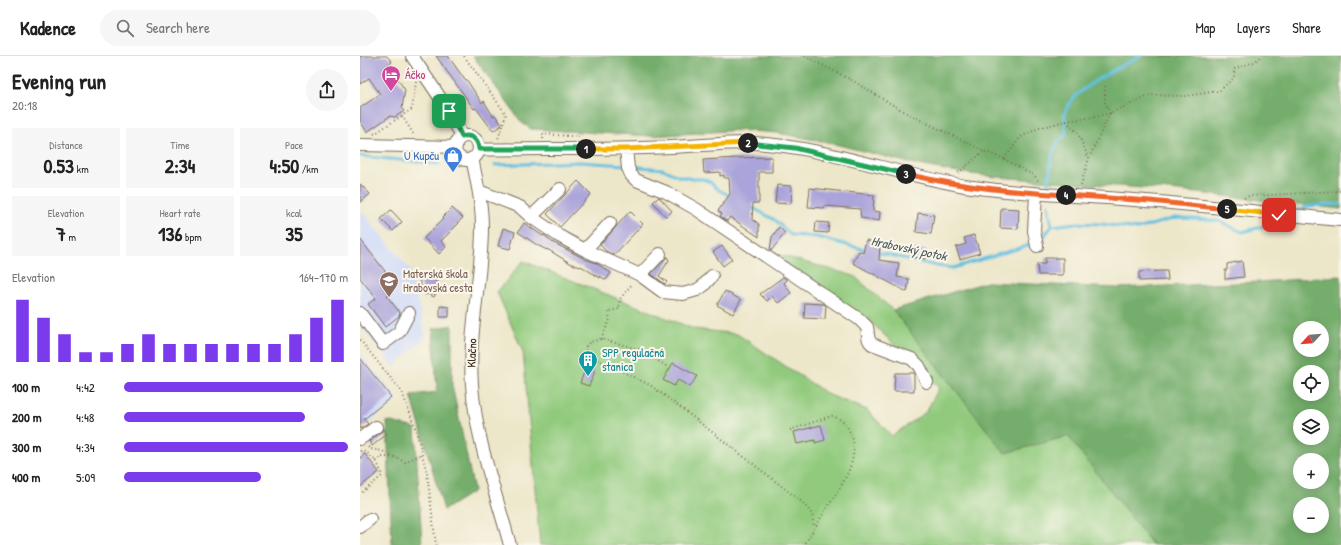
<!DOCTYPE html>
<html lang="en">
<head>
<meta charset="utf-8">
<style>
  body { margin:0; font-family:"Patrick Hand",sans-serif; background:#f6f6f6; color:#222; height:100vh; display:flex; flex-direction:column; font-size:15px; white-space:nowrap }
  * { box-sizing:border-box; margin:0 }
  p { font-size:13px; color:#767676 }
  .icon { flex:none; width:22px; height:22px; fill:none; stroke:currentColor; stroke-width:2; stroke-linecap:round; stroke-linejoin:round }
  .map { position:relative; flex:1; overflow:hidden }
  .panel { display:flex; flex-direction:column; background:#fff; width:360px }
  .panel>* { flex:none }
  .needle { width:26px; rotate:244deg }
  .buttons { position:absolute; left:933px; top:265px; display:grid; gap:8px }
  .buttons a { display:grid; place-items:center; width:36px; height:36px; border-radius:50%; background:#fff; box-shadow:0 2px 10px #0003; font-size:20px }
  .pin { position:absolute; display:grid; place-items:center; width:34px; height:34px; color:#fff; margin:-17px; border-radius:8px; box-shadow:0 2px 6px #0006 }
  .km { position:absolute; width:20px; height:20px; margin:-10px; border-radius:50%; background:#222; color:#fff; font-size:11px; line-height:20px; text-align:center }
  .round { display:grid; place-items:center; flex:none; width:42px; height:42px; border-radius:21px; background:#f6f6f6 }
  .head { display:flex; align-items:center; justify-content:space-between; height:68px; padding:0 12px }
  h1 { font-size:22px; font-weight:700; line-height:30px }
  .metrics { display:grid; grid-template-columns:repeat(3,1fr); gap:6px; height:68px; padding:4px 12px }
  .metrics div { display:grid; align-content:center; border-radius:0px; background:#f6f6f6; text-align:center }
  .metrics b { font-size:20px; font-weight:700 }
  .metrics small { font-size:11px; font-weight:400 }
  .metrics p { font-size:11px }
  .chart { height:112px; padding:8px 12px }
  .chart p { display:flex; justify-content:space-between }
  .chart svg { width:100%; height:72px; margin-top:4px; stroke:#7c3aed; stroke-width:6 }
  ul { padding:0 12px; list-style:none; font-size:13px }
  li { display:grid; grid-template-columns:64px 48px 1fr; align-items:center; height:30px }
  li i { height:10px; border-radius:5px; background:#7c3aed }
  header { display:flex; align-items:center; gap:24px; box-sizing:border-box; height:56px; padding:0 20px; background:#fff; border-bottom:1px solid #e0e0e0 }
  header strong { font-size:19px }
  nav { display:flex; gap:22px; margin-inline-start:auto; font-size:14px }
  .search { width:280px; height:36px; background:#f6f6f6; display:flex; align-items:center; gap:10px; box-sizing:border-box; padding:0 14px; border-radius:22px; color:#767676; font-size:15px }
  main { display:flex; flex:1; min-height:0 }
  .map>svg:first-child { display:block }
  .built { fill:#cfdaf9 }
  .green { fill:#91ca7d; stroke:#667a4e }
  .forest { fill:#74ae6c; stroke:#586c45; fill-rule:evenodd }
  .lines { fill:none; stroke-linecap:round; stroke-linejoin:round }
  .stream { stroke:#63c0e1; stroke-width:3 }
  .building { fill:#aba4da }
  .minor-casing { stroke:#796c5a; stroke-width:14 }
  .path { stroke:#796c5a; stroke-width:2; stroke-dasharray:1 3; stroke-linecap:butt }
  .minor { stroke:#fff; stroke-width:12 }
  .split-1-casing { stroke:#fff; stroke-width:8 }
  .split-2-casing { stroke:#fff; stroke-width:8 }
  .split-3-casing { stroke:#fff; stroke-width:8 }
  .split-4-casing { stroke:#fff; stroke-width:8 }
  .split-5-casing { stroke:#fff; stroke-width:8 }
  .split-6-casing { stroke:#fff; stroke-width:8 }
  .split-1 { stroke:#22a559; stroke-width:5 }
  .split-2 { stroke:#f5b400; stroke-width:5 }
  .split-3 { stroke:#22a559; stroke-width:5 }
  .split-4 { stroke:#f0652b; stroke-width:5 }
  .split-5 { stroke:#f0652b; stroke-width:5 }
  .split-6 { stroke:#f5b400; stroke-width:5 }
  .labels { text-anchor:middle; stroke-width:4; stroke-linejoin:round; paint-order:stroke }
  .hotel-label { font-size:12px; fill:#b23c85; stroke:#fbf7ec; text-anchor:start }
  .shop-label { font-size:12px; fill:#366cbe; stroke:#fbf7ec; text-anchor:end }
  .education-label { font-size:12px; fill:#785e54; stroke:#fbf7ec; text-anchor:start }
  .street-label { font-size:12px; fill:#3b2a1e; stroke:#fbf7ec }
  .culture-label { font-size:12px; fill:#0d838f; stroke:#fbf7ec; text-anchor:start }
  .water-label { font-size:13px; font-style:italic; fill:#475758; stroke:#fbf7ec }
</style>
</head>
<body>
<header>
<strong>Kadence</strong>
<div class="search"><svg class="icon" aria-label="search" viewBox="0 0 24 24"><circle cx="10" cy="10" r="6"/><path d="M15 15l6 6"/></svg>Search here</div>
<nav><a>Map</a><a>Layers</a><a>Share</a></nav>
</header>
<main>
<section class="panel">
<div class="head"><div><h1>Evening run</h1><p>20:18</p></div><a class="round"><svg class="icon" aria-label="share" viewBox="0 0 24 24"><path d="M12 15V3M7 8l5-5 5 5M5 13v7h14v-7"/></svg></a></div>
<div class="metrics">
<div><p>Distance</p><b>0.53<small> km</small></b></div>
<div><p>Time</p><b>2:34</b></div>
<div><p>Pace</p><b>4:50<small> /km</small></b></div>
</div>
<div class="metrics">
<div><p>Elevation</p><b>7<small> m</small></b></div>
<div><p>Heart rate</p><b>136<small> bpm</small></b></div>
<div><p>kcal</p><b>35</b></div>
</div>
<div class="chart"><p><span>Elevation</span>164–170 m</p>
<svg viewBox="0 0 160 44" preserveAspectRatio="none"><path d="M5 44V6M15 44V17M25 44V27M35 44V38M45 44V38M55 44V33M65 44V27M75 44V33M85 44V33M95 44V33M105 44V33M115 44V33M125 44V33M135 44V27M145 44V17M155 44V6"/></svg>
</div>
<ul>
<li><b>100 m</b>4:42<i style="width:89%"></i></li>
<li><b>200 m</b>4:48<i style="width:81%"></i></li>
<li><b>300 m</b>4:34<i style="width:100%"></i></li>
<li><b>400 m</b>5:09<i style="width:61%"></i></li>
</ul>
</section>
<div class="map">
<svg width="981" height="489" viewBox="0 0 981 489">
  <rect width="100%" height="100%" fill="#fbf7ec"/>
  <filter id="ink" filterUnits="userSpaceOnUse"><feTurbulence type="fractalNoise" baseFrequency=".025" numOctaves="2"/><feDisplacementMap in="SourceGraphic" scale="8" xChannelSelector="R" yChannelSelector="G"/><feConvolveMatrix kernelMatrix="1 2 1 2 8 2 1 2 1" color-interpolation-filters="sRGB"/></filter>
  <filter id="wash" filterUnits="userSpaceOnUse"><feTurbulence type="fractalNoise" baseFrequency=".012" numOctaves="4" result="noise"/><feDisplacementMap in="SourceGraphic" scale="16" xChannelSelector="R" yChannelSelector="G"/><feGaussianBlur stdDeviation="0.9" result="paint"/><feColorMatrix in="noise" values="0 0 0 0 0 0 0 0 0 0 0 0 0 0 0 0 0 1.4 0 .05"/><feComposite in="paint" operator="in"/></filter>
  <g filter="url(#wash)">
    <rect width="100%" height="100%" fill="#ede7ca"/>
    <path class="built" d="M0,153l51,62 15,66 -32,30 -34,-41z
      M0,298l38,46 -38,29z"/>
    <path class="green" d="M413,197l81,23 39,34 112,143 63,-17 85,109h-613l-17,-193 -26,-60 26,-31 171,68 43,5 92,61 38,15 25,26 34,-24 13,-24 -67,-65 -45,-29z"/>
    <path class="forest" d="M113,0h868v153l-171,-19 -173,-13 -34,-4 -45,-8 -91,-23 -50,-9 -36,-3 -89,6 -121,-7 -9,-6z
      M981,220v269h-188l-85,-109 -63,17 -112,-143 94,-28 131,6 141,-6zM940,272h22v22h-22zM940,316h22v22h-22zM940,360h22v22h-22zM940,404h22v22h-22zM940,448h22v22h-22z
      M92,269v60l22,106 -30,19 -33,-115 26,-3 -4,-63z
      M27,365l28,7 7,117h-30z"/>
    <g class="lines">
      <path class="stream" d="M0,100l79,8
        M135,109l85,-3 45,3
        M270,110l33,3 15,7 15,3h10l7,3 9,8 13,7
        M688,128l4,-29 6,-14 8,-6c0,-6 -2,-15 -1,-22 5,-23 55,-46 75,-57
        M688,149l4,21
        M391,151l24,13 16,15 26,2 49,13
        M938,155l10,-5 33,-2
        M680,185l12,-15 24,-3 26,1 35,5 38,-11 22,1 22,2 23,11 34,-9 8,-4
        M516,196l61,14 16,2 80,-24"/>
    </g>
    <g id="blocks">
      <path class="building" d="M0,0h27l5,6 -4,3 17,25 -3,18 2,3 -9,6 -5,-1 -23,16 -7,-11v-13l20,-14 -11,-16 -9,6z
        M76,0h12l17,24 1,-1 16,24 2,-2 9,15 2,-1 7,10 -9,6 -17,-23 -2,1z
        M412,101v15h-13v31h-6l-1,16 7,5v13l-29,-20 -3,4 -7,-5 2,-2 -4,-3 12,-17 -1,-16h-5v-3l-4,1v-4l-16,1 -1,-13 34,-2z
        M218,125l13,13 -31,33 -13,-13z
        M0,128l10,10 -10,9z
        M417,129l15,1 -1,16 -1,2 -15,-1z
        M450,132l64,7 -1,16 7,1 -1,9 -18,-3 -1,-9 -35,-3 -1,2 -16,-1z
        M299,141l13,14 -6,6 -13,-15z
        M92,152l11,10 -5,4 1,1 -18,18 5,6 -7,7 -15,-16 19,-19 -1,-1z
        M641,152l18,1 -1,20 -18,-1z
        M31,154l11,12 -9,9 -12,-12z
        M270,155l13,13 -29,31 -8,-4 -6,-6z
        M558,157l16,2 -3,19 -15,-2z
        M456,166l13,1 -1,10 -13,-1z
        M164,167l19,13 1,-1 8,7 33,17 11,4 15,10 -5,7 -6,-4v2l-19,-12 -1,1 -10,-4 -23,-14v1l-10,-5 -19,-13z
        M419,171l6,6 -14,18 -1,-1 2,-13z
        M143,172l12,4 -5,17 -12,-3z
        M614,179l6,18 -20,6 -4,-12 10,-3 -2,-6z
        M0,183l35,45 -8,6 3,4 -3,2 13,17 -1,3 -14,11 -17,-23 8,-6 -16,-20z
        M506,184l14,4 -1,16 20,3 -2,14 12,2 -2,13 -54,-29 6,-12 4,2z
        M362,190l10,13 -9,7 -10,-14z
        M553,193l13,1 -1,9 -13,-2z
        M307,201l2,3 -10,16 8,6 -2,2 -14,-10z
        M685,202h18v17h-25l-1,-11h8z
        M882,205l2,16 -19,2v-9h2v-6z
        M801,215h6l1,9 -29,1v-9z
        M73,218l6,15 -2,1 -3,7 -6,-3 -3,1 -6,-15 5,-2v-2z
        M423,221l4,3 -3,3 7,10 -13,10 -6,-7 -5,5 -7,-7z
        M365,235l16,9 -8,14 -16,-9z
        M445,247l18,1 3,1 -1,14 -21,-1z
        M80,250l9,1v10h-9z
        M0,302l31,39 -27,22 4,5 -8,5z
        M313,307l24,13 -7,11 -12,-7 -4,6 -11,-6z
        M226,311l9,4 -6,15 -9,-3z
        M535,317h19v18h-20z
        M461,369l4,15 -10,3v-3l-18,4 -3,-12z
        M23,373l4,5 -15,12 -3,-5 11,-8z
        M5,398l14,18 -19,15v-29z"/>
    </g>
  </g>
  <g filter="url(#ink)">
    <use href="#blocks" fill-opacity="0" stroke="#796c5a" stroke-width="1"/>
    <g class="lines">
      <defs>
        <path id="minor" d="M52,0l37,55 13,26
          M95 92a12 12 0 1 1 24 0a12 12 0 1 1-24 0Z
          M0,89l96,2
          M119,93c22,1 44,0 66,0 42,0 84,0 126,-2 28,-1 55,-5 83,-4 74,4 145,33 218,44 57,8 116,9 174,14 65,5 130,13 195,19
          M266,93l2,19 3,7 5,5 30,12 30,17 163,110 8,8c2,7 -1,12 5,17l40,15 7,7 8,16
          M112,102c5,24 10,46 10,69 0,53 -14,105 -10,158 4,55 24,108 38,160
          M119,135l41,16 11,10 29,-28
          M676,138l-2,37 3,15
          M171,161l28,19 26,14 25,-27
          M225,194l55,25 20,-21
          M280,219l23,17 20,2 14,-4 6,-4 9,-10
          M0,257l23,31 16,-12 10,-19
          M0,383l16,-12
          M0,471l10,-8"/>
      </defs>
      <use href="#minor" class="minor-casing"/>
      <path class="path" d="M104,0l42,58 -8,25
        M445,0l48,25 55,33 76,37 20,8 31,17 4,6
        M42,60l12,19
        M706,65l28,-4 16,-4 -5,-10v-17
        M14,78l38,-25 4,-27
        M183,83v-5l39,3
        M644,103l17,-22 18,-9 27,-7 12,12 10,24
        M598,117l26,-22
        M721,129l8,-27 21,-45 41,-18 34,1 34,-5 15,-13v-9l20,-7 8,-6
        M884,142l5,-2 92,-5
        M241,283l9,-20 -2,-8 11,-2 1,-10 12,-15
        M0,284l42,52 14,38 11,43 9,72
        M306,310l-24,-16 -41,-11 -11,3 -4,4v4l2,5 62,30 30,22 122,95 10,12 2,14
        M430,374l42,-14c4,2 11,4 13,8 22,27 -3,61 -18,84 -8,12 -15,25 -23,37
        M8,391l3,2 11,2 23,11 17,-8
        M0,395c11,0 21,16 22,25l-22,18
        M15,405l8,-4h9"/>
      <use href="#minor" class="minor"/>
    </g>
  </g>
  <g class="lines" filter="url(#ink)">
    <defs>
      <path id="split-1" d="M89,55l13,26c10,-3 16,2 17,12h107"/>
      <path id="split-2" d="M226,93h40l122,-6"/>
      <path id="split-3" d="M388,87l47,5 111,26"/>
      <path id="split-4" d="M546,118c53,13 106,18 160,21"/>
      <path id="split-5" d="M706,139l84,6 77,8"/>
      <path id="split-6" d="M867,153l52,6"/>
    </defs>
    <use href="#split-1" class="split-1-casing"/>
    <use href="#split-2" class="split-2-casing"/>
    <use href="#split-3" class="split-3-casing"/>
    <use href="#split-4" class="split-4-casing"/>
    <use href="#split-5" class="split-5-casing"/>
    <use href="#split-6" class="split-6-casing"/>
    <use href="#split-1" class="split-1"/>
    <use href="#split-2" class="split-2"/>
    <use href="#split-3" class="split-3"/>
    <use href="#split-4" class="split-4"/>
    <use href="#split-5" class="split-5"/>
    <use href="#split-6" class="split-6"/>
  </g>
  <defs>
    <symbol id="hotel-pin" viewBox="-11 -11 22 30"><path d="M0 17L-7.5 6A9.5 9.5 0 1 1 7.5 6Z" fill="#d1479c" stroke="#fbf7ec"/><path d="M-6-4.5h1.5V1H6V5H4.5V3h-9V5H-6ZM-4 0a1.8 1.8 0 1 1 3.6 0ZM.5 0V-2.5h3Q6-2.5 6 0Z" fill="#fff"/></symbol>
    <symbol id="shop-pin" viewBox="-11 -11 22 30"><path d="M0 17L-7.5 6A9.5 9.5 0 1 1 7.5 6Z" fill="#3f7fe0" stroke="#fbf7ec"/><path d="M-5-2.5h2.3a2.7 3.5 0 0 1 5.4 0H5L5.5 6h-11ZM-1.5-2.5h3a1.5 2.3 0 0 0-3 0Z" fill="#fff"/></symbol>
    <symbol id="school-pin" viewBox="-11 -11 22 30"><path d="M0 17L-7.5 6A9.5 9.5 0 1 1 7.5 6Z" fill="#8d6e63" stroke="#fbf7ec"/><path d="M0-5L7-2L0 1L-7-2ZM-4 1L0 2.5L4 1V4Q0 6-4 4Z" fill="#fff"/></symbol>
    <symbol id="building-pin" viewBox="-11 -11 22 30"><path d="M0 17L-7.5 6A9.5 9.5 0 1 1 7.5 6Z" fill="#0f9aa8" stroke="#fbf7ec"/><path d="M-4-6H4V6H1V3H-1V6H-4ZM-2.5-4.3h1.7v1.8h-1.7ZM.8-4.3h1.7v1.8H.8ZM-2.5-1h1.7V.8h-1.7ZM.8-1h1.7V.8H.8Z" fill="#fff"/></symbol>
  </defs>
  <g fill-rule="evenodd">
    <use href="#hotel-pin" x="20" y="8" width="22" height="30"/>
    <use href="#shop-pin" x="82" y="89" width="22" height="30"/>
    <use href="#school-pin" x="18" y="214" width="22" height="30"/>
    <use href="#building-pin" x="217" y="293" width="22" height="30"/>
  </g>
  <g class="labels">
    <g class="hotel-label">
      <text x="45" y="23">Áčko</text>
    </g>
    <g class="shop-label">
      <text x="79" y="104">U Kupču</text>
    </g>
    <g class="education-label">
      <text x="43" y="222">Materská škola<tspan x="43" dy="14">Hrabovská cesta</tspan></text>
    </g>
    <g class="street-label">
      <text transform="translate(112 297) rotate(-88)" y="4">Klačno</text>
    </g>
    <g class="culture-label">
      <text x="242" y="301">SPP regulačná<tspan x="242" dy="14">stanica</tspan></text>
    </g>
    <g class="water-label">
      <text transform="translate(549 192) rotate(12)" y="5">Hrabovský potok</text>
    </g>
  </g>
</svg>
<div class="buttons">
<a><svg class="needle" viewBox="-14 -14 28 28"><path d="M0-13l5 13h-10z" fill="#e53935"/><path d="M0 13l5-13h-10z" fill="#767676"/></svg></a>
<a><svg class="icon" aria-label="locate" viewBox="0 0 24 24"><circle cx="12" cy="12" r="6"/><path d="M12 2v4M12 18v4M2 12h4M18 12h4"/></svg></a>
<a><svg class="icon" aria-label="layers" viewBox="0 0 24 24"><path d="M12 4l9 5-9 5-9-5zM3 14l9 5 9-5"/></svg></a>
<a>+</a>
<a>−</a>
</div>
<div class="pin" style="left:89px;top:55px;background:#1e9e55"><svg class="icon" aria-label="arrive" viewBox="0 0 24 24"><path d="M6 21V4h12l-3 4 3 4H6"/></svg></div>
<div class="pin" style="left:919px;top:159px;background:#d93025"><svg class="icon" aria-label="check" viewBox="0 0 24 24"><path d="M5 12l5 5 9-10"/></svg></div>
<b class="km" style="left:226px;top:93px">1</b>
<b class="km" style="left:388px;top:87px">2</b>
<b class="km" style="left:546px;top:118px">3</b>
<b class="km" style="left:706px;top:139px">4</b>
<b class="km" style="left:867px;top:153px">5</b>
</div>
</main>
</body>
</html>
